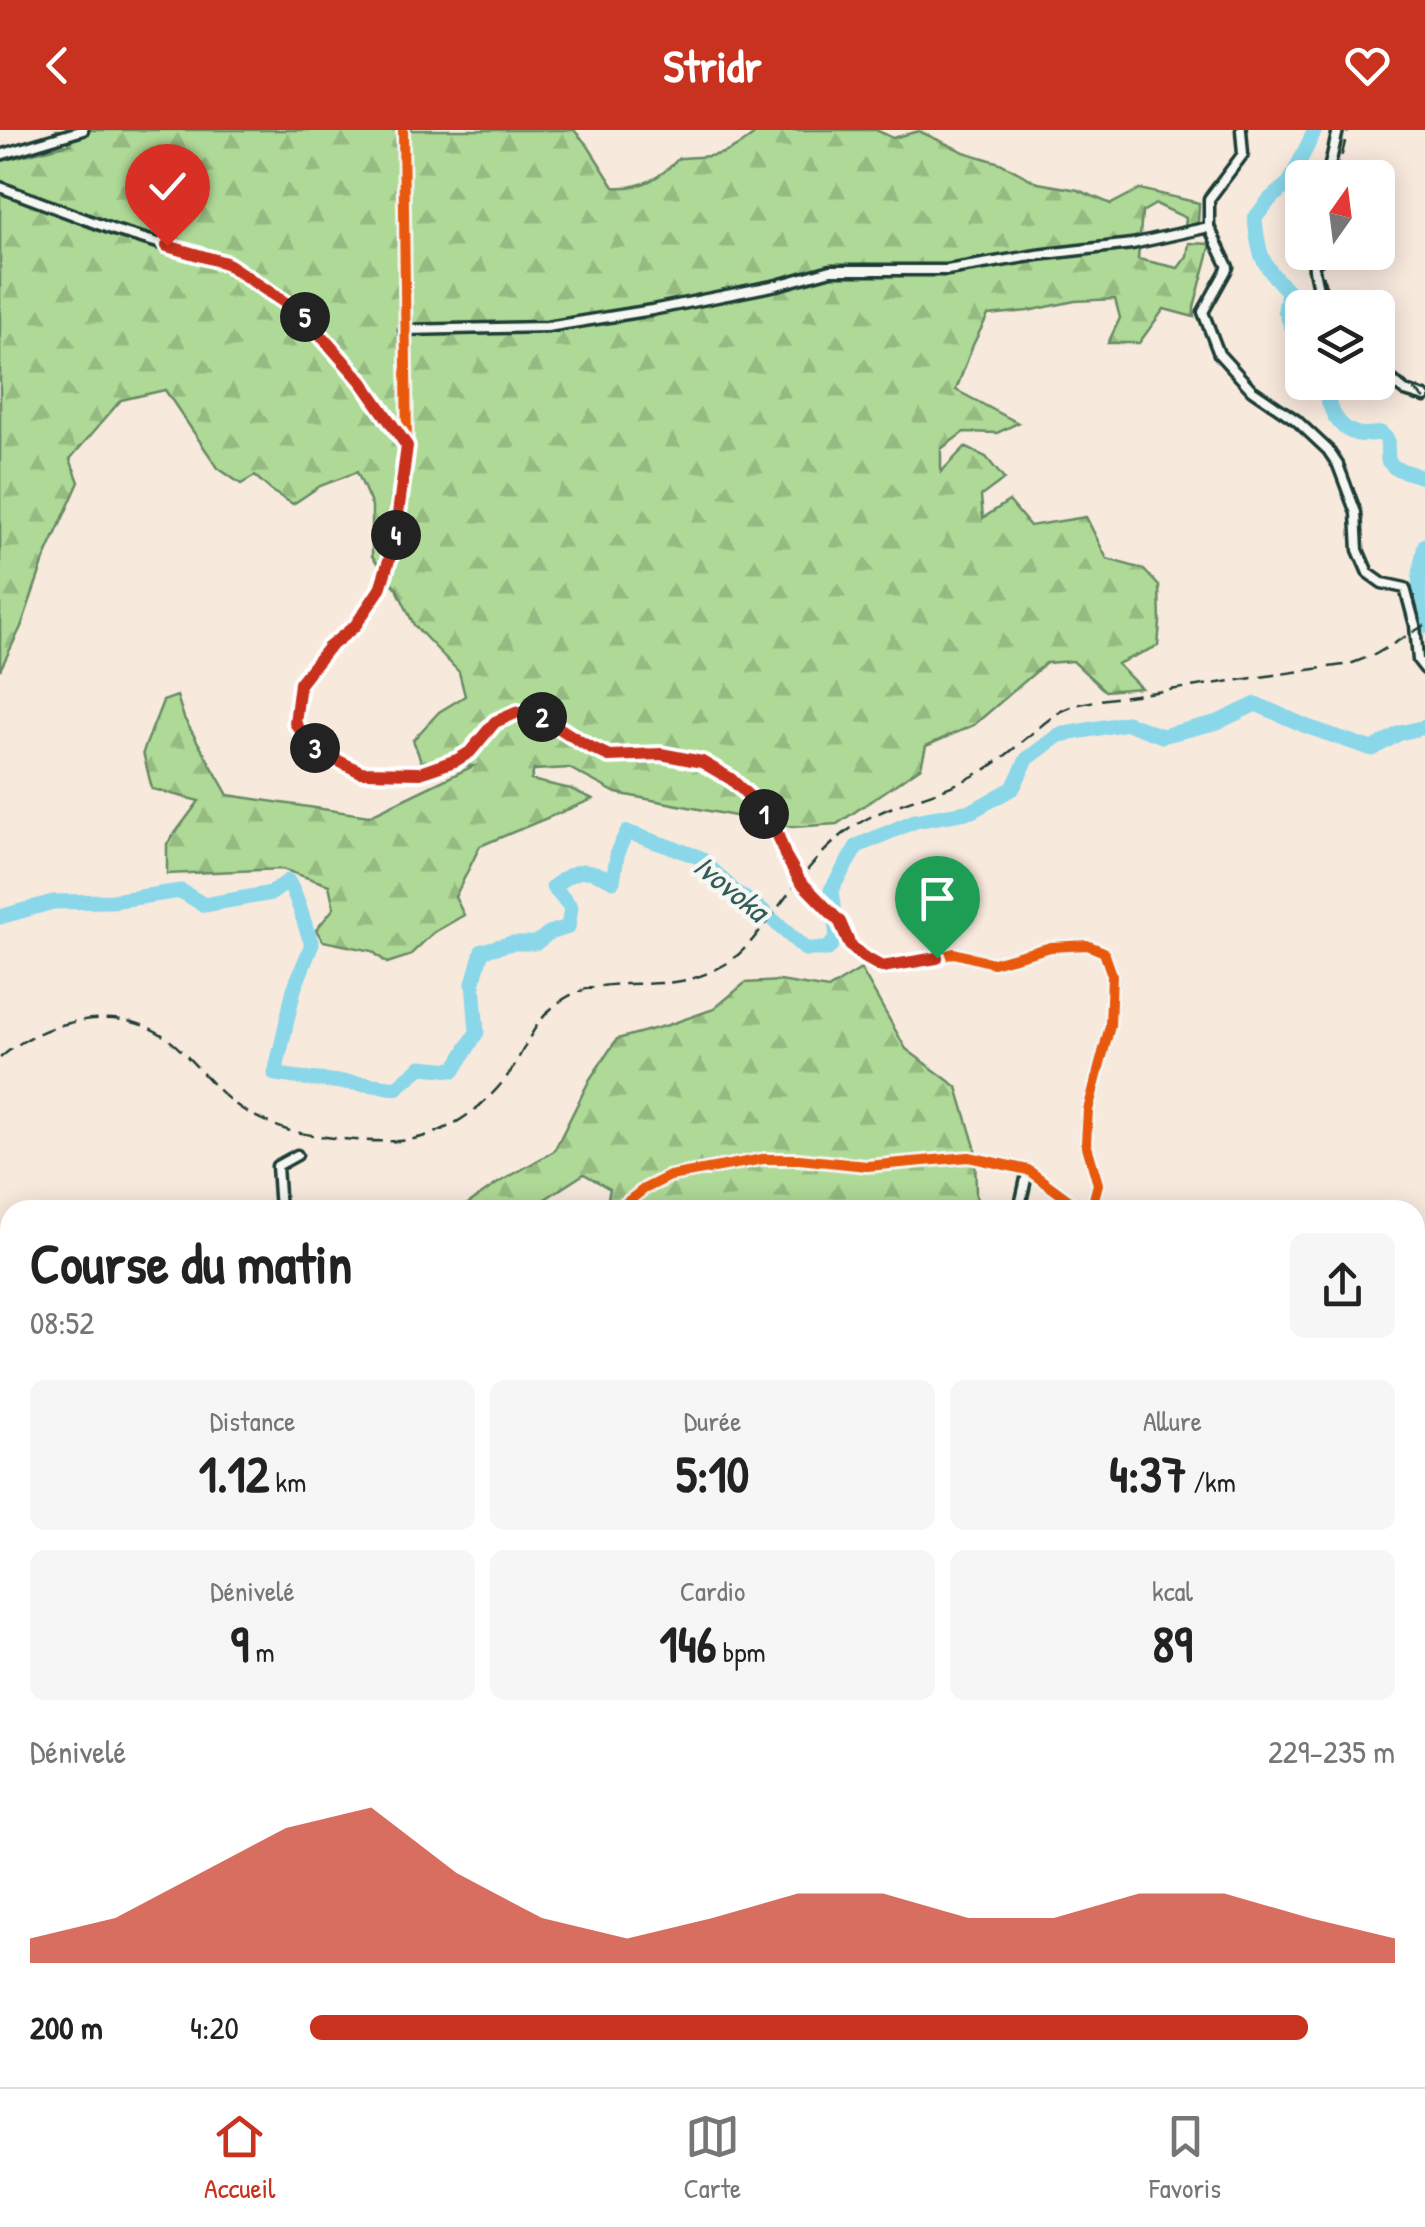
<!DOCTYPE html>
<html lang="fr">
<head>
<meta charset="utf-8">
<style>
  body { margin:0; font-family:"Patrick Hand",sans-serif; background:#f6f6f6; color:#222; height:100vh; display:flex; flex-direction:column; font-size:38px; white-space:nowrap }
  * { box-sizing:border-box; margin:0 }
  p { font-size:32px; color:#767676 }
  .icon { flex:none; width:55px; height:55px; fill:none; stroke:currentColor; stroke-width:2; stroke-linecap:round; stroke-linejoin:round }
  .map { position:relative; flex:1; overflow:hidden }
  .drawer { position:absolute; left:0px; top:1070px; width:1425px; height:888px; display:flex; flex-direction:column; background:#fff; border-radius:30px 30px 0 0; box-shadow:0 5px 25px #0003 }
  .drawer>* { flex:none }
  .needle { width:65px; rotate:14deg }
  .buttons { position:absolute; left:1285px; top:30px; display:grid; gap:20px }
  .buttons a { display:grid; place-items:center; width:110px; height:110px; border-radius:15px; background:#fff; box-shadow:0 5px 25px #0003; font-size:50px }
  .pin { position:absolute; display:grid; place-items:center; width:85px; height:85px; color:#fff; margin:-102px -42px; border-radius:50% 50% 50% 0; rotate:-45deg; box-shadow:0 0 10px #0007 }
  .pin .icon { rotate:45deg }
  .km { position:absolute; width:50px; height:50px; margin:-25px; border-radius:50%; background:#222; color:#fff; font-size:28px; line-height:50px; text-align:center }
  .round { display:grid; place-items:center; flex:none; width:105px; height:105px; border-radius:15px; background:#f6f6f6 }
  .summary { display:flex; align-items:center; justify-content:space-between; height:170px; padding:0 30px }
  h1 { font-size:55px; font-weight:700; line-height:75px }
  .stats { display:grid; grid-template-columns:repeat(3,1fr); gap:15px; height:170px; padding:10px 30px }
  .stats div { display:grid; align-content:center; border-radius:15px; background:#f6f6f6; text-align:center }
  .stats b { font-size:50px; font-weight:700 }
  .stats small { font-size:28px; font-weight:400 }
  .stats p { font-size:28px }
  .chart { height:280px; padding:20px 30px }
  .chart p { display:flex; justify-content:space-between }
  .chart svg { width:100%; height:180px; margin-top:10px; fill:#c8321e; opacity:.7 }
  ul { padding:0 30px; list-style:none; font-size:32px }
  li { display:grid; grid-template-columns:160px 120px 1fr; align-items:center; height:75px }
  li i { height:25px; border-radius:12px; background:#c8321e }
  header { display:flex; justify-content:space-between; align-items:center; height:130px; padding:0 30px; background:#c8321e; color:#fff; font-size:45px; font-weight:700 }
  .tab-bar { display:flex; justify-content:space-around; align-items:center; height:140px; border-top:2px solid #e0e0e0; background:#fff; font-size:28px; color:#767676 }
  .tab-bar a { display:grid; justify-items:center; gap:5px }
  .tab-bar .on { color:#c8321e }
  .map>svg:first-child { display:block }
  .forest { fill:url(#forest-firs); stroke:#678b65; stroke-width:2.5 }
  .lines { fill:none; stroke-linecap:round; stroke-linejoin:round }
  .river { stroke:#8ad7e9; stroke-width:15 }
  .minor-casing { stroke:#1f3d34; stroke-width:15 }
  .minor { stroke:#f6f6f2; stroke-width:8 }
  .rail { stroke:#1f3d34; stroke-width:2.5; stroke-dasharray:15 8; stroke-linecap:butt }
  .cycleway-casing { stroke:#f6f6f2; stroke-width:16 }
  .cycleway { stroke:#e8590c; stroke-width:10 }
  .route-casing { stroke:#fff; stroke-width:20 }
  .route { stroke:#c8321e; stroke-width:12 }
  .labels { text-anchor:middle; stroke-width:9; stroke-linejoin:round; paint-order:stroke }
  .water-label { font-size:32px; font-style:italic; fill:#345c58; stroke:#f6f6f2 }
</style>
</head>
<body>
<header><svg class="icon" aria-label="back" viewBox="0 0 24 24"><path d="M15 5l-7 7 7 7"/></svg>Stridr<svg class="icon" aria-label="heart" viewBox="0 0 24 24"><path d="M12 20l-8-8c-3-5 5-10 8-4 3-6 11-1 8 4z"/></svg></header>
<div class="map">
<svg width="1425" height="1957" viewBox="0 0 1425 1957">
  <defs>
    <pattern id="forest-firs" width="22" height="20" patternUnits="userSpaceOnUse" patternTransform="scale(2.5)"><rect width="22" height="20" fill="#afd996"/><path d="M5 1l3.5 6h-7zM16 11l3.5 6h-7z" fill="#96bb82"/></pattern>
  </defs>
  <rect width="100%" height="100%" fill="#f8e9dd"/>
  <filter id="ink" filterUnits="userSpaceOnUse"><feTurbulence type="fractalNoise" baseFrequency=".01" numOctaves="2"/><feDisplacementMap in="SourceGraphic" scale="20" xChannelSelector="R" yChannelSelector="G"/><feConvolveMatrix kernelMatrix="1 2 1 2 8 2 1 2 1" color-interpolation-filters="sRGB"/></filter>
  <g filter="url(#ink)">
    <path class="forest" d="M57,0h517l14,16 26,41c28,2 46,-9 65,-29 39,-2 49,-1 80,-28h117l17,8 26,-7 45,21 36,11 38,20 40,7 33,14 29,-15 59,14 -1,21 -13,3 1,-9 -30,-14 -14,8 -4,47 40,9 9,-12 2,-13 22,1 -17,63v10l-30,-8 -25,34h-31l12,-25 -5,-19 -40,2 -47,10 -40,4 -15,30 -17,45 62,33 -21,10 -33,-1 -23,17v23l24,-25 21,10 18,22 -23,17 2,22 26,-17 21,25 56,-9 21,42 36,10 16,17 1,37 -2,23 -41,18 24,24 -36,3 -32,-30 -27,2 -72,62 -48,21 -5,21 -84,57 -45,3 -176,-34 -47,-25 -35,2 -3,10 40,9 22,10 -113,47 -25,51 9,18 -31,18 -24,23 -22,7 -15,-12 -49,-10 -7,-11 18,-22 -5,-23 -47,-16 -115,5v-30l32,-43 -47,-12 -9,-37 20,-51 14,-5 7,22 44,77 141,21 104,-50 -52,-5 -8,-21 26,-28 26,-16 -6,-24 -45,-47 -17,-36 -25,-33v-50l-15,-34 -37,14 -27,18 -20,-12 -18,-16 -14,8 -23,-16 -53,-78 -44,10 -51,59 9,23 -35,78 -23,67 -21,43v-509l70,-17z
      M861,839l45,80 51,38 18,60 1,49 9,14h-380l5,-21 -26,-15 -42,27 5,9h-88l39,-27 56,-32 36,-72 27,-40 51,-14 46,-16 31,-26 35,-2 48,8z
      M10,1109v348l-10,-3v-341z
      M1415,1242l10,13v66h-10z
      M1415,1440l10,3v380l-10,12z
      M10,1532v182l-10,-1v-179z"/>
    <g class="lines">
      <path class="river" d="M1302,222l-17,-42 3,-19c-26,-25 -30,-37 -33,-73l15,-19 19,-16 26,-53
        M1324,252c3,19 10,45 31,51 7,3 18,1 26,0l6,6 1,22 7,7 30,10
        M1425,415c-6,27 -10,54 0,81
        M0,787l53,-15 59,-1 69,-10 23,14 68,-12 16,-12c12,20 15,42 24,63l-18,45 -19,85c40,8 81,7 121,14l25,-21 33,3 23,-38 -4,-49 9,-32 30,-8h24l13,-10 19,-6 3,-20 -18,-20c24,-19 33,-21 60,-6l5,-31 9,-18 72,25 35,34 29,20 42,38h23l9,-12 -6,-47 26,-44 58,-25 57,-10 41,-23 14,-29 32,-24 68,-12 35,13 56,-14 38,-18 52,23 64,22 28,-16 25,-6"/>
      <defs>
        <path id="minor" d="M403,0l4,316 -13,99 -14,44 -25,37 -27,22 -29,35 -4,40 22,27 44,22 59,1 37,-13 13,-8 25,-29 23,-11 22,4 45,29 24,11 52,-2 41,8 29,17 23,22 22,29 9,25 15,26 40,41 10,23 12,11 20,11 55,-9 17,-5 39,10 58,-16 36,-2 17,7 8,23 -2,51 -22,84 -2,33 12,41 -5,19 -15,4 -50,-37 -59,-13 -102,9 -68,-7h-36l-93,17 -26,13 -22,17 -1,4
          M1241,0l2,24 -34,45v28l19,40 -25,45 16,42 33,36 44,30 32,30 10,15 18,48 2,37 10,23 14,10 23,5 10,37 3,35 7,9
          M0,25l83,-25
          M1327,48l11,-48
          M0,57l114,43 112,33 76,51 60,68 45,64
          M1313,122l1,18 8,38
          M404,200l143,-3 105,-17 125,-25 54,-15h116l90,-15 95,-11 77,-17
          M1378,239l27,22 20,6
          M280,1080l-3,-44 20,-11
          M1019,1080l9,-40
          M268,1957l59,-9
          M347,1957l1,-9"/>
      </defs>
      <use href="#minor" class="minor-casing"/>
      <use href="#minor" class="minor"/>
      <path class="rail" d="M1336,48l12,-48
        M1321,122l2,24 10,32
        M1378,230l47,39
        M0,928c43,-38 120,-56 168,-19 27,21 47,54 77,72 13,7 27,14 42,19 25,7 86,13 112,11 45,-3 87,-34 112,-70 15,-24 23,-50 47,-68 35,-26 76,-16 116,-21 18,-2 34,-8 50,-17 16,-9 27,-23 38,-37 26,-32 50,-70 84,-96 38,-29 89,-35 131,-58 31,-16 55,-44 84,-63l14,-6 25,-5 250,-36 26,-10 49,-29"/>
      <defs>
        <path id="cycleway" d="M403,0l4,316 -13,99 -14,44 -25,37 -27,22 -29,35 -4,40 22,27 44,22 59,1 37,-13 13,-8 25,-29 23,-11 22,4 45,29 24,11 52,-2 41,8 29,17 23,22 22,29 9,25 15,26 40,41 10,23 12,11 20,11 55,-9 17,-5 39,10 58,-16 36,-2 17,7 8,23 -2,51 -22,84 -2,33 12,41 -5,19 -15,4 -50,-37 -59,-13 -102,9 -68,-7h-36l-93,17 -26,13 -22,17 -1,4"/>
      </defs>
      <use href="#cycleway" class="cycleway-casing"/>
      <use href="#cycleway" class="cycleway"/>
    </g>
  </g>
  <g class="lines" filter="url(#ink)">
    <defs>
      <path id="route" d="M167,116l59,17 76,51 60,68 45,64 -13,98 -14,45 -25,37 -27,22 -28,35 -5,40 21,27 45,22 59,1 37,-13 13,-8 25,-30 23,-10 22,4 46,29 23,11 52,-2 41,8 29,17 23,22 22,29 9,25 15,26 40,41 10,23 12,11 20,11 55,-9"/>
    </defs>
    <use href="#route" class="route-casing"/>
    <use href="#route" class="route"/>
  </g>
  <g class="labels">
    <g class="water-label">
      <text transform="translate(731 758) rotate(39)" y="11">Ivovoka</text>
    </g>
  </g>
</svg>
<div class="buttons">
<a><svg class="needle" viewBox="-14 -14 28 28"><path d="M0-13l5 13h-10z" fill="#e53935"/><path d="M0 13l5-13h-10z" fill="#767676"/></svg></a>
<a><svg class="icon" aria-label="layers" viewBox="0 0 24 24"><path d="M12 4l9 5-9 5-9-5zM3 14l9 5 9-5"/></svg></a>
</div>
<div class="pin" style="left:937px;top:828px;background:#1e9e55"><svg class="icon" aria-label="arrive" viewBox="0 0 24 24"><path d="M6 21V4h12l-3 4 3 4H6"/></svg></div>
<div class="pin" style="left:167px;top:116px;background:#d93025"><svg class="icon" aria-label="check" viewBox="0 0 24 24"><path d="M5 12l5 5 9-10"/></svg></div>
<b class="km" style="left:764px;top:684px">1</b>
<b class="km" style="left:542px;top:587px">2</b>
<b class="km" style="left:315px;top:618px">3</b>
<b class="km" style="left:396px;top:405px">4</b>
<b class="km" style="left:305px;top:187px">5</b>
<section class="drawer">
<div class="summary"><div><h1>Course du matin</h1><p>08:52</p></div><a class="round"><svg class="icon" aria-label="share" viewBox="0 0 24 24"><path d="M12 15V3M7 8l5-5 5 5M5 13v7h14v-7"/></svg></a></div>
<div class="stats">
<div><p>Distance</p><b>1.12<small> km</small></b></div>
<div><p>Durée</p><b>5:10</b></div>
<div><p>Allure</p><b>4:37<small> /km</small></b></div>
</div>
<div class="stats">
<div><p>Dénivelé</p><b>9<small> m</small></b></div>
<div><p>Cardio</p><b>146<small> bpm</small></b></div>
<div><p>kcal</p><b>89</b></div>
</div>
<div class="chart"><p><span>Dénivelé</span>229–235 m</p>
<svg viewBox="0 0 160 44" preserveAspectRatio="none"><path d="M0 44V38L10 33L20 22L30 11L40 6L50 22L60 33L70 38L80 33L90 27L100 27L110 33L120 33L130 27L140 27L150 33L160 38V44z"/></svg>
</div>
<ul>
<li><b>200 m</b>4:20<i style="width:92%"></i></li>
</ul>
</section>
</div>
<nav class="tab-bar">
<a class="on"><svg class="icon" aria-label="home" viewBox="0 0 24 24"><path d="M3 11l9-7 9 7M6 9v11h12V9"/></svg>Accueil</a>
<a><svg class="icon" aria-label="map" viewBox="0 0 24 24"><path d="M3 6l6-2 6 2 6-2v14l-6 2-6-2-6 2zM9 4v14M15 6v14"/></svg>Carte</a>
<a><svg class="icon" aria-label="saved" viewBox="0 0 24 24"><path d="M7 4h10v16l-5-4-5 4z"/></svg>Favoris</a>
</nav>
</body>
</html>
